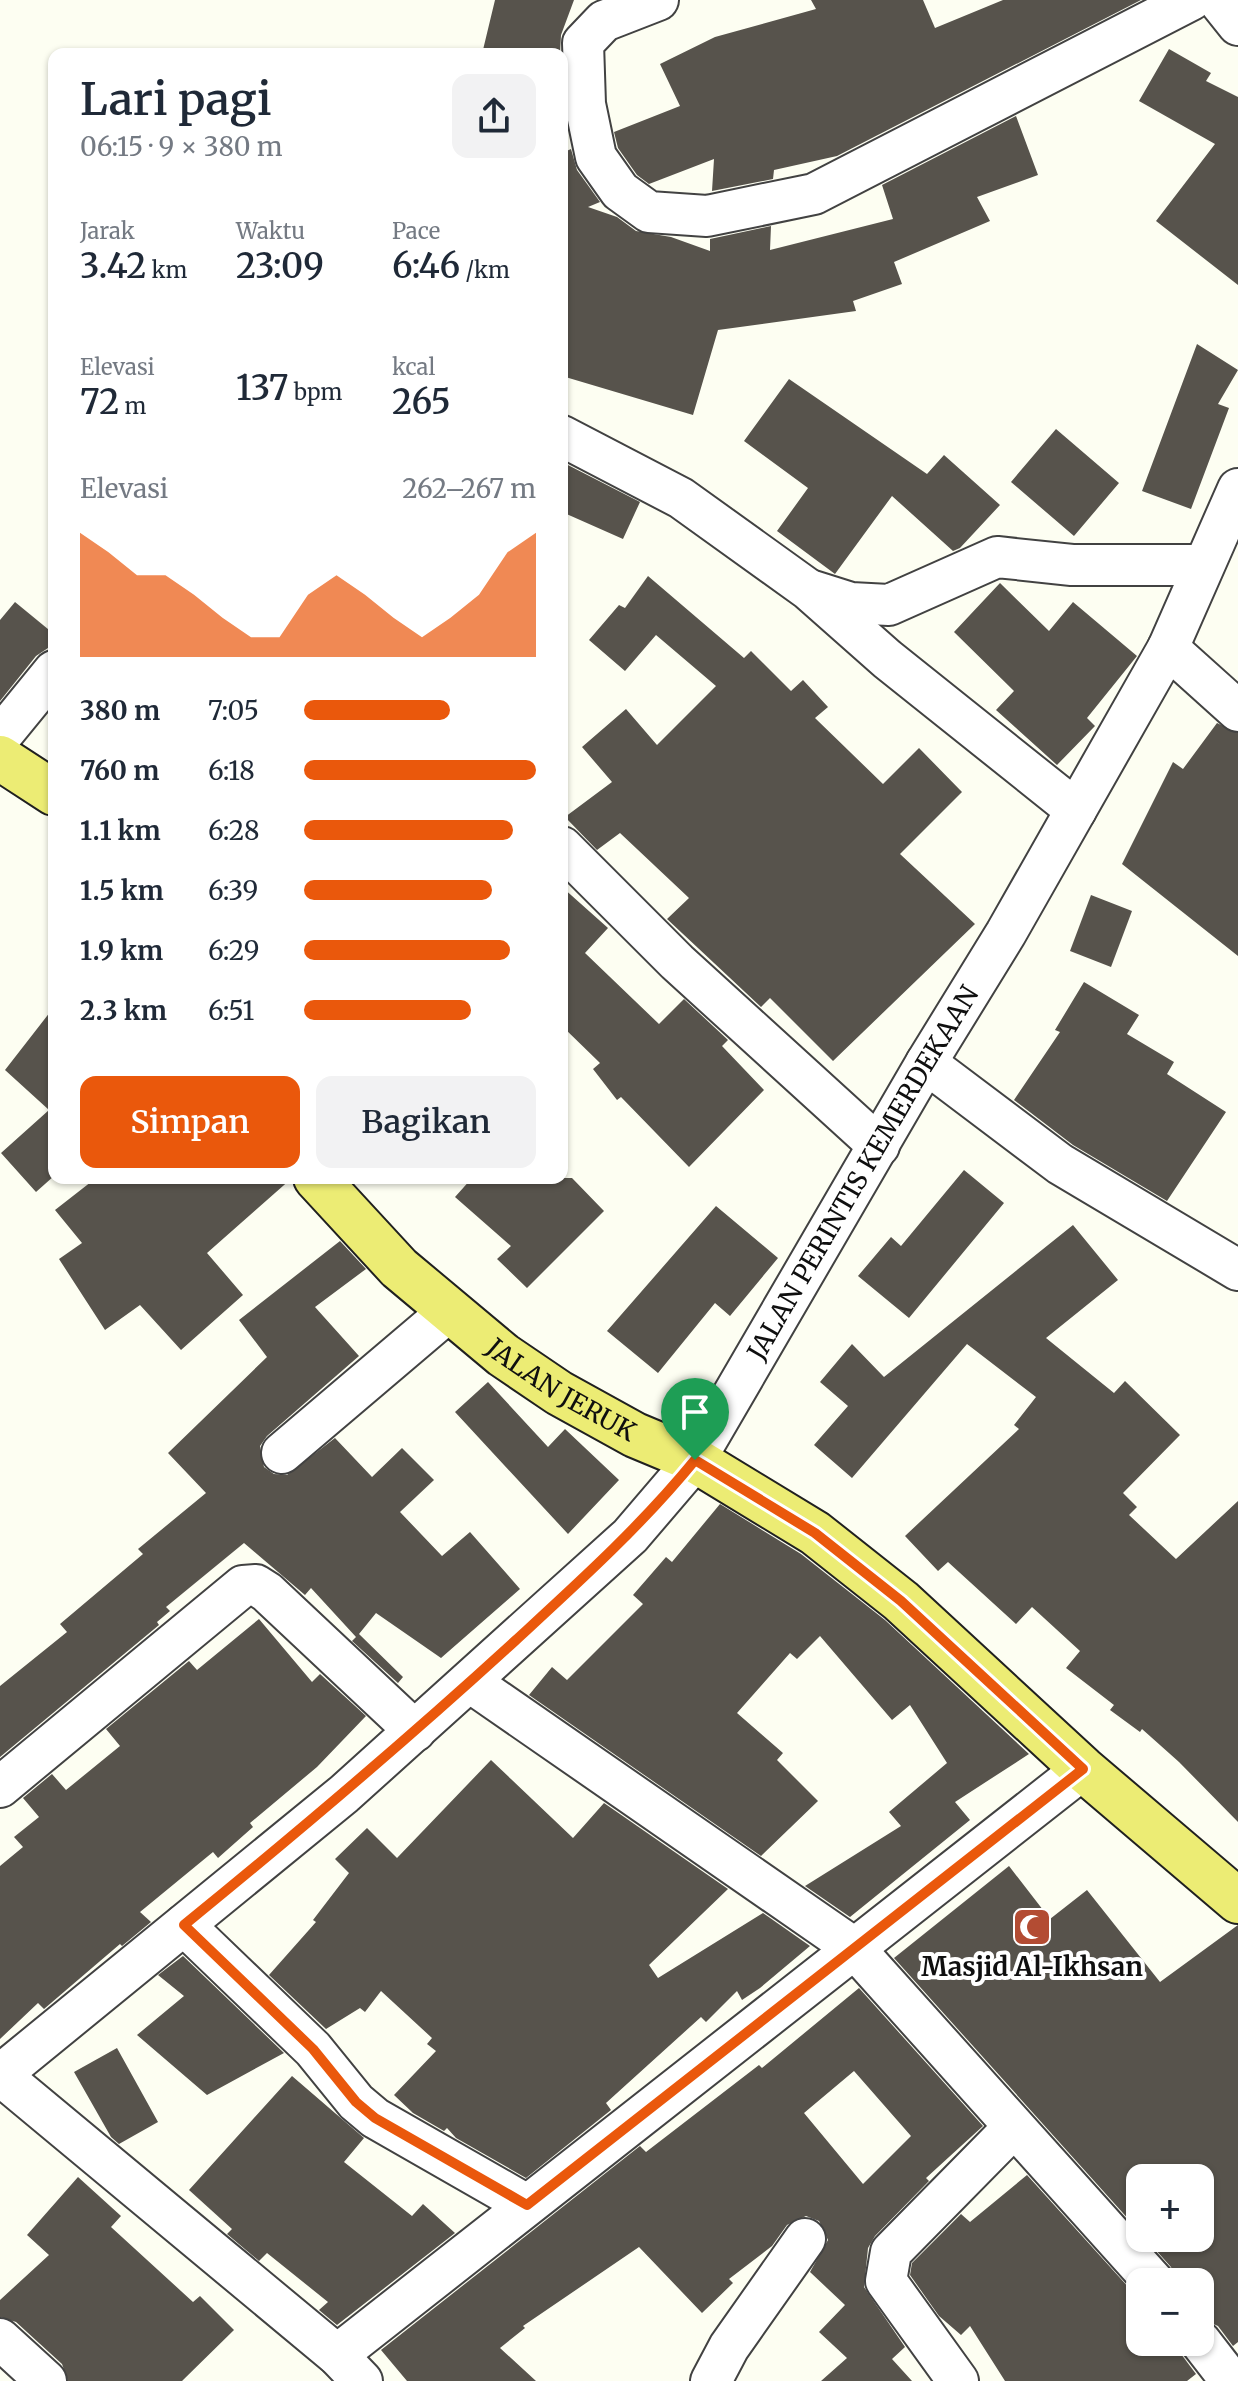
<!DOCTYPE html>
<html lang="id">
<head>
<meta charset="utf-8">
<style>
  body { margin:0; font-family:Merriweather,serif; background:#f2f2f3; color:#1f2937; height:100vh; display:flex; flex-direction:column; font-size:30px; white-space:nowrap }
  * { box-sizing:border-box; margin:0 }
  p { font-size:26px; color:#747a83 }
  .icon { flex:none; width:44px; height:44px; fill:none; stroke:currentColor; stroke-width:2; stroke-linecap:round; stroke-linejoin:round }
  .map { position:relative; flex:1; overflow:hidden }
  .drawer { position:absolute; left:48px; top:48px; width:520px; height:1136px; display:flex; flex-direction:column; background:#fff; border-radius:16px; box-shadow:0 2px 6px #0004 }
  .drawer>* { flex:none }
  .fabs { position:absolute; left:1126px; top:2164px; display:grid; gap:16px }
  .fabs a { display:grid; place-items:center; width:88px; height:88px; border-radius:16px; background:#fff; box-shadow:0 2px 6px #0004; font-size:40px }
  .pin { position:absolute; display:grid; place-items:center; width:68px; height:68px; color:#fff; margin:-82px -34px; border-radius:50% 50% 50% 0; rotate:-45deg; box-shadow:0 0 8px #0007 }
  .pin .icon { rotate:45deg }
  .round { display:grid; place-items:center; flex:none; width:84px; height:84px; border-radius:16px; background:#f2f2f3 }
  .summary { display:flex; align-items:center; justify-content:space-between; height:136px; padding:0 32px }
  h1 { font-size:44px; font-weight:600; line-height:60px }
  .figures { display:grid; grid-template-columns:repeat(3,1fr); gap:12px; height:136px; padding:8px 32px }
  .figures div { display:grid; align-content:center }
  .figures b { font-size:34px; font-weight:600 }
  .figures small { font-size:22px; font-weight:400 }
  .figures p { font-size:22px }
  .chart { height:224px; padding:16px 32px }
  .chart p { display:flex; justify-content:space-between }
  .chart svg { width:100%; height:144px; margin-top:8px; fill:#ea580c; opacity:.7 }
  .action { display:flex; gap:16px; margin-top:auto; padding:16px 32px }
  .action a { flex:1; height:92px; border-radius:16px; background:#ea580c; color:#fff; font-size:32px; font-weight:600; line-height:92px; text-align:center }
  .action a+a { background:#f2f2f3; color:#1f2937 }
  ul { padding:0 32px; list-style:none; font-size:26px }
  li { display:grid; grid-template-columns:128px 96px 1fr; align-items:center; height:60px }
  li i { height:20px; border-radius:10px; background:#ea580c }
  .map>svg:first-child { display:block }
  .building { fill:#57534c; fill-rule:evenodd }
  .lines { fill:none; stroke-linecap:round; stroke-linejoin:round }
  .minor-casing { stroke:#424242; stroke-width:44 }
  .major-casing { stroke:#202020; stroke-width:48 }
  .minor { stroke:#fff; stroke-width:40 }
  .major { stroke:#ecec74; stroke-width:44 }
  .route-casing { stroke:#fff; stroke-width:16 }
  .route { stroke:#ea580c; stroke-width:10 }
  .labels { text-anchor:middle; stroke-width:8; stroke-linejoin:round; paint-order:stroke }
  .street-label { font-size:26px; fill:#0f0f0f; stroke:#fff }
  .poi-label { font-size:26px; font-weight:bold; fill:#0f0f0f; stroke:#fff }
</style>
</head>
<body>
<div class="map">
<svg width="1238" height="2381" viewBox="0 0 1238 2381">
  <rect width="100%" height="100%" fill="#fdfef2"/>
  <path class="building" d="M495,0h79l-13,35 -1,19h-78z
    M811,0h112l12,28 68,-28h138l-304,156 -63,14 -1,9 -61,12 2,-32 -65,25 -12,-9 -19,-27 -4,-16 66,-26 -20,-42 55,-27 101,-28z
    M1169,49l42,24 -5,8 32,16v188l-82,-64 59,-77 -76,-43z
    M1016,116l22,59 -61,22 13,24 -96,41 8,22 -49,17 3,10 -138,19 -25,85 -131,-39v-223l9,-4 6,21 23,32 -12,5 29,10 19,14 35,6 39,14v-12l61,-13 -1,24 123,-31 -11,-34z
    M1197,344l41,26 -20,34 11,4 -38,101 -49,-18z
    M789,379l138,95 17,-19 56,50 -40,43 -7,3 -61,-55 -57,78 -58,-43 31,-43 -64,-47z
    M1056,429l63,54 -45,53 -63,-54z
    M562,462l78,40 -17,37 -61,-27z
    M648,576l96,82 7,-7 40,40 12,-11 25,27 -13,11 68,66 36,-36 43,44 -62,62 75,70 -142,137 -63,-63 -9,9 -94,-88 22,-21 -69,-65 -23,17 -32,-33 47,-35 -30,-35 44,-38 31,36 59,-59 -60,-51 -31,36 -36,-31 30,-35 6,3z
    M1000,583l49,48 24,-29 64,54 -50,62 8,8 -38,39 -61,-55 18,-19 -60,-59z
    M15,602l39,32v10l-18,12 -36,45v-81z
    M1217,723l21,10v223l-116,-92 51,-102 10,7z
    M562,887l46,41 -23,25 74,71 25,-25 44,41 -6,6 42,44 -75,77 -68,-70 -4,3 -24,-31 7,-6 -38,-37z
    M1091,895l41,16 -21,56 -41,-16z
    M1084,982l55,33 -12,19 47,28 -7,12 59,38 -59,89 -94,-56 -59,-45 46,-68 -5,-2z
    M54,1007v169l-18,16 -35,-39 48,-43 -44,-40z
    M964,1170l40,33 -95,115 -51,-42 33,-39 10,9z
    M96,1178h196l-85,75 36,42 -62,55 -41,-45 -35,25 -46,-71 23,-16 -27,-33z
    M472,1178h100l32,33 -77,77 -30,-29 14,-13 -56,-49z
    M716,1206l62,52 -48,58 -15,-13 -57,70 -51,-42z
    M1073,1225l45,55 -72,58 68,55 11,-12 55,54 -57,58 14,14 -8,8 47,44 62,-58v321l-59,-60 -37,-33 -2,3 -30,-22 4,-5 -48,-37 14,-17 -48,-44 -16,17 -68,-62 -10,9 -33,-35 114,-107 -5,-4 22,-28 -69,-53 -115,134 -38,-33 34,-39 -28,-24 32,-38 32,33z
    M340,1241l26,28 -51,38 44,49 -92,80 -7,10 4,21 10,7 13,1 48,-37 37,39 30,-29 32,32 -34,32 42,44 28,-24 50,57 -79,69 -65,-45 -17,21 44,43 -5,6 -46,-42 4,-4 -45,-49 -6,7 -61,-52 -78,64 4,4 -13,11 2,3 -159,132v-71l67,-54 -7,-8 83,-70 -5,-5 68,-56 -38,-40 99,-96 -28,-37z
    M488,1382l60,65 17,-18 54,51 -51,54 -113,-122z
    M720,1504l81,50 84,66 144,134 -74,48 15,18 -120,97 -45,-31 96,-60 -12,-14 58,-49 -37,-58 -18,15 -72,-84 -23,23 -7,-6 -53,60 46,40 -6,7 41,41 -57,55 -232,-161 23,-28 15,13 76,-76 -10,-9 33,-38 6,5z
    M259,1619l53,63 8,-8 46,42 -49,51 -67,56 3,4 -35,31 -5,-6 -73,60 11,10 -29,24 -2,-2 -76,65 -6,-6 -38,36v-173l23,-19 -9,-10 25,-20 -16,-19 29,-24 14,16 54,-44 -14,-17 83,-68 8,9z
    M491,1760l82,78 31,-35 124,86 -79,76 9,13 105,-65 47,33 -50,42 -18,12 -5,-9 -31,31 -5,-5 -95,86 5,7 -85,68 -70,-40 -9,-10 -3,3 -31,-18 -19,-18 42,-44 -9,-7 5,-6 -51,-47 -16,21 -5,-4 -34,21 -57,-54 47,-53 -3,-2 36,-47 -14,-14 32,-31 30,30z
    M1009,1866l41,53 37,-29 73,92 78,-57v417l-5,4 -15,-20 -18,-8v-36h-24l-5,-15 -26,-29h55v-60h-60v54l-246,-274z
    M183,1956l101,97 -77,42 -70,-60 47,-39 -26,-21z
    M859,1988l124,138 -57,52 3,3 -54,55 -7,12 -4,39 41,60 -13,12 20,22h-91l26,-23 -28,-26 26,-27 -35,-33 18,-32 -9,-19 -13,-5 -19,9 -15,21 -43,33 4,4 -31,30 -63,-66 -116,79 2,2 -25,20 36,33h-129l-26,-31 259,-204 6,6 113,-87 3,3zM854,2071l57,65 -48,48 -59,-71z
    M117,2048l41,74 -39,22 -8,-7 -37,-65z
    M292,2076l72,62 -20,24 68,54 11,-12 32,29 -118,92 -18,-15 9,-8 -61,-49 -8,8 -32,-27 5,-5 -43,-39z
    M1027,2175l113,125v42h37l4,12 15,20 -9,7h-182l-35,-55 -9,9 -22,-19 -29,-41 2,-12 49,-49 9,8z
    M78,2177l43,39 -10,11 82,75 7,-6 34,34 -52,51h-114l-6,-17 -46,-42 -16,-5v-17l49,-45 -22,-20z"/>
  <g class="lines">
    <defs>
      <g id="minor">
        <path d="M658,0l-54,21 -21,22 2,61 11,53 24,34 29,21 58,4 107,-22 377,-194"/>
        <path d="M1218,0l20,25"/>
        <path d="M562,436l119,62 128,92 78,69 189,151"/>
        <path d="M813,591l38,12 38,2 108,-48 75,8h130"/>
        <path d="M1168,648l70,63"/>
        <path d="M0,737l54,-66"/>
        <path d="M562,847l115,115 202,184"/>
        <path d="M926,1063l134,101 178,106"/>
        <path d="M282,1453l166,-141"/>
        <path d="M470,1682l384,266 300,334"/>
        <path d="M0,1787l243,-201 13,-1 11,7 148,139"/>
        <path d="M184,1925l129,124 43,53 19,16 152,87"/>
        <path id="s1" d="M0,2075l344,-281 286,-258 65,-76 231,-397 80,-130 162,-285 70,-159"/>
        <path d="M0,2075l337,280 25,26"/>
        <path d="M0,2339l46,42"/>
        <path d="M1200,2341l31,40"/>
        <path d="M337,2355l746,-586"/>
        <path d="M711,2381l18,-34 76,-108"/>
        <path d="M958,2381l-72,-100 5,-29 123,-125"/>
      </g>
      <g id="major">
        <path d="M0,758l54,35"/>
        <path id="s2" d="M316,1178l83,90 104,87 56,38 76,42 60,25 120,73 86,68 182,168 155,132"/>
      </g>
    </defs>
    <use href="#minor" class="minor-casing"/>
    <use href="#major" class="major-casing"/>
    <use href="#minor" class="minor"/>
    <use href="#major" class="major"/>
  </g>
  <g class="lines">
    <defs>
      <path id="route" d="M695,1460l120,73 86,68 182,168 -556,436 -152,-87 -19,-16 -43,-53 -129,-124c113,-92 224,-186 332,-285 63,-58 125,-114 179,-180z"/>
    </defs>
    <use href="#route" class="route-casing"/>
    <use href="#route" class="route"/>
  </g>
  <defs>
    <symbol id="mosque-square" viewBox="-11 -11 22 22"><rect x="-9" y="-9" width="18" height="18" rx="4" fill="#b34c33" stroke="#fff"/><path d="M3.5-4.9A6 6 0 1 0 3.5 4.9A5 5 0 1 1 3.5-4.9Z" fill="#fff"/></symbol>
  </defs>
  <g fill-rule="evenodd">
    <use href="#mosque-square" x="1010" y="1905" width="44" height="44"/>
  </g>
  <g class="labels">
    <g class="street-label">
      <text dy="9" stroke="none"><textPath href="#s1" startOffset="1262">JALAN PERINTIS KEMERDEKAAN</textPath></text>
      <text dy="9" stroke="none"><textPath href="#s2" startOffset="326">JALAN JERUK</textPath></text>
    </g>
    <g class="poi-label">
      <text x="1032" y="1976">Masjid Al-Ikhsan</text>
    </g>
  </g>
</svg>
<div class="fabs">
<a>+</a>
<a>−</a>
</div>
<div class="pin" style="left:695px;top:1460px;background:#1e9e55"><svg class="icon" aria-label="arrive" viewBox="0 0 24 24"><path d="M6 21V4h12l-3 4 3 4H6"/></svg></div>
<section class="drawer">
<div class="summary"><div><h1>Lari pagi</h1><p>06:15 · 9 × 380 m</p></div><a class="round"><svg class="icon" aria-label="share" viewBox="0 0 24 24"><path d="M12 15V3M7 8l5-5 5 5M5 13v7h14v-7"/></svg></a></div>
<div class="figures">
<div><p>Jarak</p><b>3.42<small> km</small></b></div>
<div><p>Waktu</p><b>23:09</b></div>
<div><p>Pace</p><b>6:46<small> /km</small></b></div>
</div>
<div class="figures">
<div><p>Elevasi</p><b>72<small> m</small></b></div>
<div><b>137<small> bpm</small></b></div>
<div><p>kcal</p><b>265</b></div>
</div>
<div class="chart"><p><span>Elevasi</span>262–267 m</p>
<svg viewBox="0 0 160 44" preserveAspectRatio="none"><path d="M0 44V6L10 12L20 19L30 19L40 25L50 32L60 38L70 38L80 25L90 19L100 25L110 32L120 38L130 32L140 25L150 12L160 6V44z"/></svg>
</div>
<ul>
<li><b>380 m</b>7:05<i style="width:63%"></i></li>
<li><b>760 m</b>6:18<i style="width:100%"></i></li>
<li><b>1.1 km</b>6:28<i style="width:90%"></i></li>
<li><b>1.5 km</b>6:39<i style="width:81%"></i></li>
<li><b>1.9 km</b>6:29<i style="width:89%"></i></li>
<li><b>2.3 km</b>6:51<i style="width:72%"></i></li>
</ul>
<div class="action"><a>Simpan</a><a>Bagikan</a></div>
</section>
</div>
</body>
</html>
